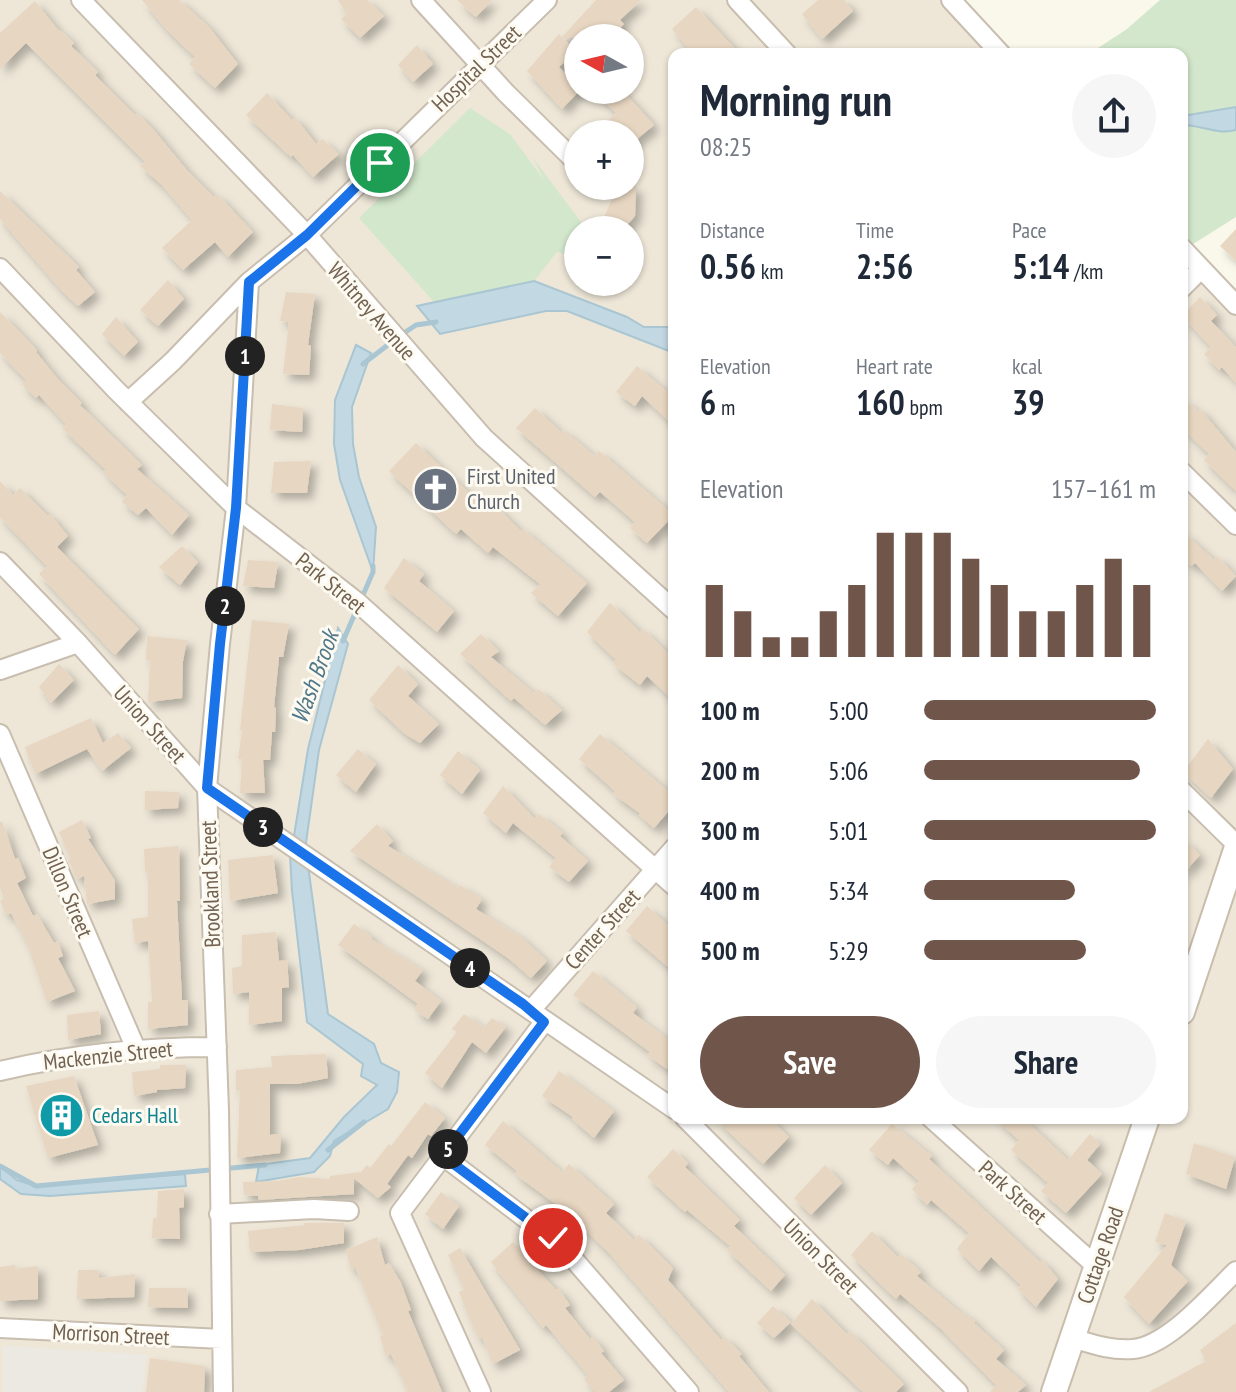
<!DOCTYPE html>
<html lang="en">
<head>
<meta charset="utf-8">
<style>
  body { margin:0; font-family:"PT Sans Narrow",sans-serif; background:#f6f6f7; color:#1f2937; height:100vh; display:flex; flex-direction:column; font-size:30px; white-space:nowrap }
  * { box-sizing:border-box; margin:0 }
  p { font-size:26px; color:#747a83 }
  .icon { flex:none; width:44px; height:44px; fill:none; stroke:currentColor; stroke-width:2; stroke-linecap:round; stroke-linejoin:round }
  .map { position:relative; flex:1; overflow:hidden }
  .details { position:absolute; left:668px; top:48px; width:520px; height:1076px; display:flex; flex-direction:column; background:#fff; border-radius:16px; box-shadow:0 2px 6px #0004 }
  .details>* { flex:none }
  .needle { width:52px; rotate:278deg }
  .fabs { position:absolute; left:564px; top:24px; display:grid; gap:16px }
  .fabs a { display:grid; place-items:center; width:80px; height:80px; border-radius:50%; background:#fff; box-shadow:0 2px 6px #0004; font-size:40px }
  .pin { position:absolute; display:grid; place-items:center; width:68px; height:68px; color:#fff; margin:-34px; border:4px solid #fff; border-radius:50%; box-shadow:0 2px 8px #0007 }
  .km { position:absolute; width:40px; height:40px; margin:-20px; border-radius:50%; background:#222; color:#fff; font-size:22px; line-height:40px; text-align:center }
  .round { display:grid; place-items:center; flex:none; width:84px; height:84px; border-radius:42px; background:#f6f6f7 }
  .headline { display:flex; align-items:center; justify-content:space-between; height:136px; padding:0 32px }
  h1 { font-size:44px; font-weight:600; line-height:60px }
  .metrics { display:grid; grid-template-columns:repeat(3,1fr); gap:12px; height:136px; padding:8px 32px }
  .metrics div { display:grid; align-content:center }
  .metrics b { font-size:34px; font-weight:600 }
  .metrics small { font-size:22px; font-weight:400 }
  .metrics p { font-size:22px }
  .chart { height:224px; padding:16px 32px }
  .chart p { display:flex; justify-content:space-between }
  .chart svg { width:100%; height:144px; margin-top:8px; stroke:#70564a; stroke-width:6 }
  .primary-button { display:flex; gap:16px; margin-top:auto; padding:16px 32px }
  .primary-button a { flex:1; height:92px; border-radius:48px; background:#70564a; color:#fff; font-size:32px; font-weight:600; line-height:92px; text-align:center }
  .primary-button a+a { background:#f6f6f7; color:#1f2937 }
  ul { padding:0 32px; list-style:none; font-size:26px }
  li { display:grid; grid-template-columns:128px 96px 1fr; align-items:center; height:60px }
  li i { height:20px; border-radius:10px; background:#70564a }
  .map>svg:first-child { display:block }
  .residential { fill:#eee7d8; fill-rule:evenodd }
  .industrial { fill:#ece9e3 }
  .green { fill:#d2e7cb }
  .water { fill:#c2d8e2; stroke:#a9c6d2; stroke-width:2 }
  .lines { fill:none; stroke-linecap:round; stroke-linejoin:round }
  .stream { stroke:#a9c6d2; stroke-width:5 }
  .building { fill:#e7d6c1; filter:url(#shadow) }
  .street-casing { stroke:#c8beaf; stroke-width:22 }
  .secondary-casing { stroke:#c9bdab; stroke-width:28 }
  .street { stroke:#fff; stroke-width:18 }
  .secondary { stroke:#fff; stroke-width:24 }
  .route-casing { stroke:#fff; stroke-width:16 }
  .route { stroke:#1a73e8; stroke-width:10 }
  .labels { text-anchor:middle; stroke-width:6; stroke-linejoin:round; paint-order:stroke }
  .street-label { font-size:22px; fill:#726251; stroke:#fdfaf1 }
  .worship-label { font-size:22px; fill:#5b616d; stroke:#fdfaf1; text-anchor:start }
  .culture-label { font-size:22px; fill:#0d838f; stroke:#fdfaf1; text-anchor:start }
  .water-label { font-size:24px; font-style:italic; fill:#517889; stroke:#fdfaf1 }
</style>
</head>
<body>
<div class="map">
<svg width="1236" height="1392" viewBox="0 0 1236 1392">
  <defs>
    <filter id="shadow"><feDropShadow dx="6" dy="6" stdDeviation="4" flood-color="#0004"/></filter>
  </defs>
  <rect width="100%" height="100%" fill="#faf7eb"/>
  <path class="residential" d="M0,0h941l47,54h-314v1064h508v-856l54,55v1075h-1236zM578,38h52v52h-52zM578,134h52v52h-52zM578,230h52v52h-52z"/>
  <path class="industrial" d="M3,1346l144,9 -5,37h-139z"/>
  <path class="green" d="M1160,0h76v217l-54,34v-197h-93l38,-25z
    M470,108l40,26 34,46 -11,-22 54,72h-9v27l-21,-5 -23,29 -100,21 -75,-84z"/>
  <path class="water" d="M1236,107v23c-20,5 -34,-5 -54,-5v-9z
    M534,281l93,36 17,10h30v26l-107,-42h-21l-106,23 -23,-28z
    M356,345l15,8 -19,54 1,37 6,33 17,50 -3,45 -33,-92 -6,-36 1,-44z
    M338,628l10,16 -29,106 -14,100 -12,-8 15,-93z
    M290,855l18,10 20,149 46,30 7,19 18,9 -2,20 -9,17 -54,32 -4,15 -16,16 -58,10 3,-17 51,-7 34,-41 33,-32 -16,-9 2,-12 -56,-42 -15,-131z
    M0,1166l17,14 19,6 149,-12 1,12 -136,10 -29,-2 -21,-15z"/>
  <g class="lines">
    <path class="stream" d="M401,335l15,-10 20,-3
      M363,364l30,-23
      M343,641l30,-69v-6
      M328,1150l36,-28
      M0,1166l36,20 229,-21"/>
  </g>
  <path class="building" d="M142,0h37l30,27 29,37 -23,24 -26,-24 6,-7 -28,-27z
    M338,0h29l17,16 -24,22 -19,-19 6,-5z
    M457,0h35l-16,17z
    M596,0h45l-21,20 4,4 -13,14h-48l13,13 -17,16 21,23 -18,19 -35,-38 32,-37 3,3z
    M818,0h26l9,11 -31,28 -20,-25z
    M35,1l24,30 1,-1 14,13 -3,3 27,26 -3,3 40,40 2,-2 15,15 34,41 28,28 3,-3 36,38 -25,25 -13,-15 -32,28 -21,-22 30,-28 -30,-35 -22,-19 5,-4 -119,-119 -26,26v-36z
    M696,7l44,47h-47l-21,-25z
    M417,45l16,19 -20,18 -15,-17z
    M592,90h30l32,35 -24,20v-11h-14l-10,-11 10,-10z
    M267,93l25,27 3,-3 21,27 6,-5 17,15 -26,23 -20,-22 -2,2 -45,-42z
    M617,186h19l-1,30 -9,10 -8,4h-19z
    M0,191l79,76 -3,3 19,22 -17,14 -17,-16 -61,-71z
    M1236,229v32l-16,-15z
    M168,280l16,19 -26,27 -18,-16z
    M286,292l29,2 -7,51 3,1 -2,29 -26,-1 6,-52 -9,-1z
    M1200,297l17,18 -6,6 25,26v36l-14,-16 -3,3 -15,-16 7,-7 -29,-31z
    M0,312l37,38 -1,2 21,26 25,25 -2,2 62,60 -5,4 52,46 -17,20 -26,-27 -8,7 -16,-13 5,-7 -24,-23 3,-2 -44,-42 4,-4 -27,-29 -3,3 -14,-14 4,-4 -26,-27z
    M116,317l22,25 -14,14 -22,-22z
    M637,366l29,25 8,-8v43l-32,-30 -7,10 -19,-14z
    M1182,398l16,13 2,-2 36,43v39l-32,-31 5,-6 -27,-26z
    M272,404l31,4 -1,24 -32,-2z
    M535,408l26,24 2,-2 32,26 4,-5 75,64 -27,28 -17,-15 5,-6 -35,-30 -5,5 -79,-69z
    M416,443l73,69 6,-7 26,26 2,-2 64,54 -29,33 -27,-23 9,-9 -47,-37 -5,6 -27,-24 -5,5 -67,-63z
    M311,461l-4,32h-36l3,-31z
    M0,481l13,14 7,-7 28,28 2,-2 18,22 -11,11 82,82 -24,26 -76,-81 8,-8 -47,-49z
    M1182,531l32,29 3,-4 19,20 -14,15 -27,-28 -4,3 -9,-9z
    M182,546l16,16 -18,23 -21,-18z
    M404,558l20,16 -5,7 35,30 -17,21 -53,-44z
    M248,560l30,2 -4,26 -31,-2z
    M610,603l30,29 3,-3 31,30v42l-27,-25 -7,9 -27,-21 3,-4 -29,-28z
    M252,620l37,4 -6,33h-4l-5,50 2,1 -1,24h-3l-2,28h-7l2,33h-25l2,-34h-4l4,-29h-2z
    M481,634l18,17 -8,6 43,36 4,-4 24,21 -17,15 -31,-27 -3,3 -51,-47z
    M147,636l40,4 -4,21 -1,37 -34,4 2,-42h-4z
    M59,664l15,16 -23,23 -12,-16z
    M398,665l20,19 -10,12 31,28 -19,19 -15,-9 -36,-34z
    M91,718l12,25 15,-10 13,15 -29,23 -15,-22 -52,25 -10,-27z
    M600,734l74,62v9l-20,23 -15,-13 2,-1 -28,-20 2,-3 -36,-32z
    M1208,739l25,30 -22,29 -28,-26z
    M358,749l18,15 -20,28 -20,-17z
    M458,751l22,19 -18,24 -22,-19z
    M503,786l32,33 4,-5 24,19 -3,3 28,25 -19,21 -20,-15 7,-9 -43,-35 -7,10 -23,-20z
    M145,791l34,1 -1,16 -33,2z
    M82,820l9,18 -3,1 27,42v18l-28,5 -3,-28 -7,3 -9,-19 3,-1 -12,-27z
    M2,821l13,38 3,-1 8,20 -9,5 16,33 4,-2 17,29 4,-2 5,15 -5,2 17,33 -28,11 -20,-59 -16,-30 -5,2 -6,-14 4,-3 -4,-10v-66z
    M377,824l16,17 -5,5 70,42 2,-3 22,14 -6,10 45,28 26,24 -16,17 -23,-20 -158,-107z
    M1182,838l18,17 -18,20z
    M179,846l1,55h-3l5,99h6v25l-40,4v-27h4l-4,-61 -13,2 -3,-24 16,-2v-45h-3l-1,-23z
    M273,855l5,38 -48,8 -2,-41z
    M647,906l27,25v41l-48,-41z
    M354,924l18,13 -1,2 52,31 -8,11 26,20 -13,18 -14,-9 4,-6 -80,-59z
    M276,932l3,29 8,-1 2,27 -7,1v33l-33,4v-33l-16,2 -1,-26 10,-2v-31z
    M593,971l44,36 -4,6 41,31v17l-7,8 -20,-14 3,-3 -77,-57z
    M99,1011l2,23 -33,6 -1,-25z
    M464,1014l20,13 8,-9 14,9 -20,26 -14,-11 -30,46 -17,-15 32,-41 -5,-3z
    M326,1054l2,24 -31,6h-27v51l11,-1 -1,19 -43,5 3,-68h-4v-20l36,-3 -1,-11z
    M160,1065h26l-1,23 -28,2v2l-23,4 -2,-24 28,-3z
    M559,1071l55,40 -20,27 -22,-19 1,-2 -31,-21z
    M74,1076l24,69 -50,13 -22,-72z
    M425,1102l20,16 -14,18 -3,-2 -16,24 -4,-3 -21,29 4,3 -13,11 -24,-20v16l-95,6 -1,-4 -14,-1 -1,-13 34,-1 22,-4 31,2v-3l31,-4 6,-7 3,3 19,-24 2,2z
    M714,1118h56l19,19 -26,27z
    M994,1118h29l45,42 22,-26 10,10 -13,16 15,14 -36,39 -25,-22 7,-8 -37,-33 8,-10z
    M503,1121l59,51 7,-8 45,40 -8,9 28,27 5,-5 34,33 -5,12 53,60 4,-3 17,17 -3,2 30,36h-40l-119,-138 -41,-40 -54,-40 2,-3 -32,-26z
    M892,1124l40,32 -3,3 111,103 2,-2 16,19 -22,28 -18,-18 3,-4 -30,-28 -12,14 -22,-22 12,-16 -38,-33 -4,5 -15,-16 7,-8 -26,-23 -5,7 -19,-15z
    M1194,1143l41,14 -9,32 -40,-15z
    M673,1149l15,14 -3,4 55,53 -6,6 51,49 -14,16 -44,-41 3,-4 -43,-36 -2,2 -38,-35z
    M825,1165l17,18 -31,32 -17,-17z
    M184,1189v18l-5,1 1,31 -28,-1 1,-20h4l1,-27z
    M441,1192l18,14 -16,23 -18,-15z
    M1165,1213l21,8 -15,44 17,16 -39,43 -25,-27 43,-52 -12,-3z
    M304,1223h40v20l-45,7 -49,2 -2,-21 56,-6z
    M872,1231l26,26 3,-3 20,18 -4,4 39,33 19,12 -1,2 30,27 -8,9 30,26 -8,7h-28l6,-7 -56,-57 -40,-34 -4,5 -26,-25 -19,-19z
    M377,1237l8,28 4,-2 12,20 10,27 -3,1 34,81h-34l-17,-38 -5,2 -6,-19 3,-2 -28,-68 -4,3 -5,-20z
    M513,1242l43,48 2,-2 12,17 -5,3 25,31 3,-2 11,14 -3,2 23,27 -15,12h-14l-11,-13 4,-4 -42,-50 -3,3 -52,-66z
    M460,1248l60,102 -27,14 -11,-27 -3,2 -10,-22 -10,-25 6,-3 -17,-34z
    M15,1265v4l23,-3v33l-38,2v-34z
    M78,1270h21v8l36,-4 -1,23 -57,2z
    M149,1288h38l1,20 -40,-1z
    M812,1299l35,35 3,-2 54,52 -8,8h-33l-72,-68z
    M773,1306l18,16 -17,16 -17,-15z
    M1236,1323v69h-87l57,-31 -6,-11z
    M150,1358l55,8 -1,26h-58z"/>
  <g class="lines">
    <defs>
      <path id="street" d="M81,0l226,235 177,203 190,172
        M421,0l85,93 66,65
        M737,0l50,54
        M951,0l50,54
        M1182,248l54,57
        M0,268l116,122 120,118 120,93 318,285
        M1182,288l19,-19
        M128,402l45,-41 76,-79 58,-47 240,-235
        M1182,472l54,53
        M0,562l78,81 129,145 467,321
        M0,670l78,-27
        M0,734l136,315
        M1182,791l54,53
        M531,1010l143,-162
        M0,1071c71,-17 144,-24 217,-24
        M685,1118l273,274
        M931,1118l165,148
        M443,1156l120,91 126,145
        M219,1214l95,-5 35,2
        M0,1328l222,11
        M1072,1338c20,6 40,13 61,11 35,-3 78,-54 103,-78
        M223,1392l-4,-282 -12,-322 13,-144 16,-136 13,-226
        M481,1392l-81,-179 144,-191"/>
      <path id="secondary" d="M1182,1012l54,-162
        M1054,1392l93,-274"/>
    </defs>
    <use href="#street" class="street-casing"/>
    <use href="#secondary" class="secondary-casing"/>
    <use href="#street" class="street"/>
    <use href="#secondary" class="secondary"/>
  </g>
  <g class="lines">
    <defs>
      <path id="route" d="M380,163l-73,72 -58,47 -13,226 -16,136 -13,144 316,216 21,18 -101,134 110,82"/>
    </defs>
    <use href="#route" class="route-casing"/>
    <use href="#route" class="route"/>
  </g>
  <defs>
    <symbol id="church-disc" viewBox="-11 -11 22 22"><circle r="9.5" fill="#6b7280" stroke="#fdfaf1"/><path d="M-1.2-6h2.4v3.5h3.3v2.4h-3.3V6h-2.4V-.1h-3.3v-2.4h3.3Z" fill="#fff"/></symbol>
    <symbol id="building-disc" viewBox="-11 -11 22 22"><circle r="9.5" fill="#0f9aa8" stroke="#fdfaf1"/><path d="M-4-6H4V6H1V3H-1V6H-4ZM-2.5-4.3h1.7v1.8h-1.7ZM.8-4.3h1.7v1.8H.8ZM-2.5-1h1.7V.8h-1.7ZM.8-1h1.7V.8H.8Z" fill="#fff"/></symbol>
  </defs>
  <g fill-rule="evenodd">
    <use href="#church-disc" x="410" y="464" width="51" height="51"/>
    <use href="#building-disc" x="36" y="1090" width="51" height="51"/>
  </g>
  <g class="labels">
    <g class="street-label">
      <text transform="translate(476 68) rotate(-44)" y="8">Hospital Street</text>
      <text transform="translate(372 311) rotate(49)" y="8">Whitney Avenue</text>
      <text transform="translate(331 583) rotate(39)" y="8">Park Street</text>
      <text transform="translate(150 724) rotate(48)" y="8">Union Street</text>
      <text transform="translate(210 884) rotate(-92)" y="8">Brookland Street</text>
      <text transform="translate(68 892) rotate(67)" y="8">Dillon Street</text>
      <text transform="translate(602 929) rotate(-48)" y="8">Center Street</text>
      <text transform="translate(108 1055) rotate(-6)" y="8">Mackenzie Street</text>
      <text transform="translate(1013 1192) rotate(42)" y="8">Park Street</text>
      <text transform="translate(1100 1255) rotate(-71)" y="8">Cottage Road</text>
      <text transform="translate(821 1256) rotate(45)" y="8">Union Street</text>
      <text transform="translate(111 1334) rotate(3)" y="8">Morrison Street</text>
    </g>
    <g class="worship-label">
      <text x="467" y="484">First United<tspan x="467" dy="25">Church</tspan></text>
    </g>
    <g class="culture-label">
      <text x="92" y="1123">Cedars Hall</text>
    </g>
    <g class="water-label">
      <text transform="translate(315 677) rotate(-70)" y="8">Wash Brook</text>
    </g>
  </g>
</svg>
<div class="fabs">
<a><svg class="needle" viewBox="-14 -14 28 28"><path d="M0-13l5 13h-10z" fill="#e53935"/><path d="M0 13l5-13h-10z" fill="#747a83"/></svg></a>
<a>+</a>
<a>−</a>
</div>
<div class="pin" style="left:380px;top:163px;background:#1e9e55"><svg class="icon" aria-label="arrive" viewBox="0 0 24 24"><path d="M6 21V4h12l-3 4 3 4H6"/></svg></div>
<div class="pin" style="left:553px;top:1238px;background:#d93025"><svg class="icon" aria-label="check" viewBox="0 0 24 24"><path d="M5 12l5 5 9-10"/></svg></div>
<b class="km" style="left:245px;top:356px">1</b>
<b class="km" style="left:225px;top:606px">2</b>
<b class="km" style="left:263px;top:827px">3</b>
<b class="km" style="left:470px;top:968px">4</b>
<b class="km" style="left:448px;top:1149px">5</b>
<section class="details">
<div class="headline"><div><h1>Morning run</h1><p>08:25</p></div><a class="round"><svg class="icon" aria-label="share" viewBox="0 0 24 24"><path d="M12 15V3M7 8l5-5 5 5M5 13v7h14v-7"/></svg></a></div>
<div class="metrics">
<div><p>Distance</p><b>0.56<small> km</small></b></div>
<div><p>Time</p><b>2:56</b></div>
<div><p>Pace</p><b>5:14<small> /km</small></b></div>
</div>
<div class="metrics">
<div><p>Elevation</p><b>6<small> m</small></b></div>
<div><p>Heart rate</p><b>160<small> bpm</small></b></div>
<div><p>kcal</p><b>39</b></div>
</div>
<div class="chart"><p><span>Elevation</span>157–161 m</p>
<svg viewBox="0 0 160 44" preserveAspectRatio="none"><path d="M5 44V22M15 44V30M25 44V38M35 44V38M45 44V30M55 44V22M65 44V6M75 44V6M85 44V6M95 44V14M105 44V22M115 44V30M125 44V30M135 44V22M145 44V14M155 44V22"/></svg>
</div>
<ul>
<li><b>100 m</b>5:00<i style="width:100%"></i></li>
<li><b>200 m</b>5:06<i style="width:93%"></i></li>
<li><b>300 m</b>5:01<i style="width:100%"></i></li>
<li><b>400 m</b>5:34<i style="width:65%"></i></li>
<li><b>500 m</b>5:29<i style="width:70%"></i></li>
</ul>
<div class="primary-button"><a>Save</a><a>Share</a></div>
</section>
</div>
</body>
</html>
